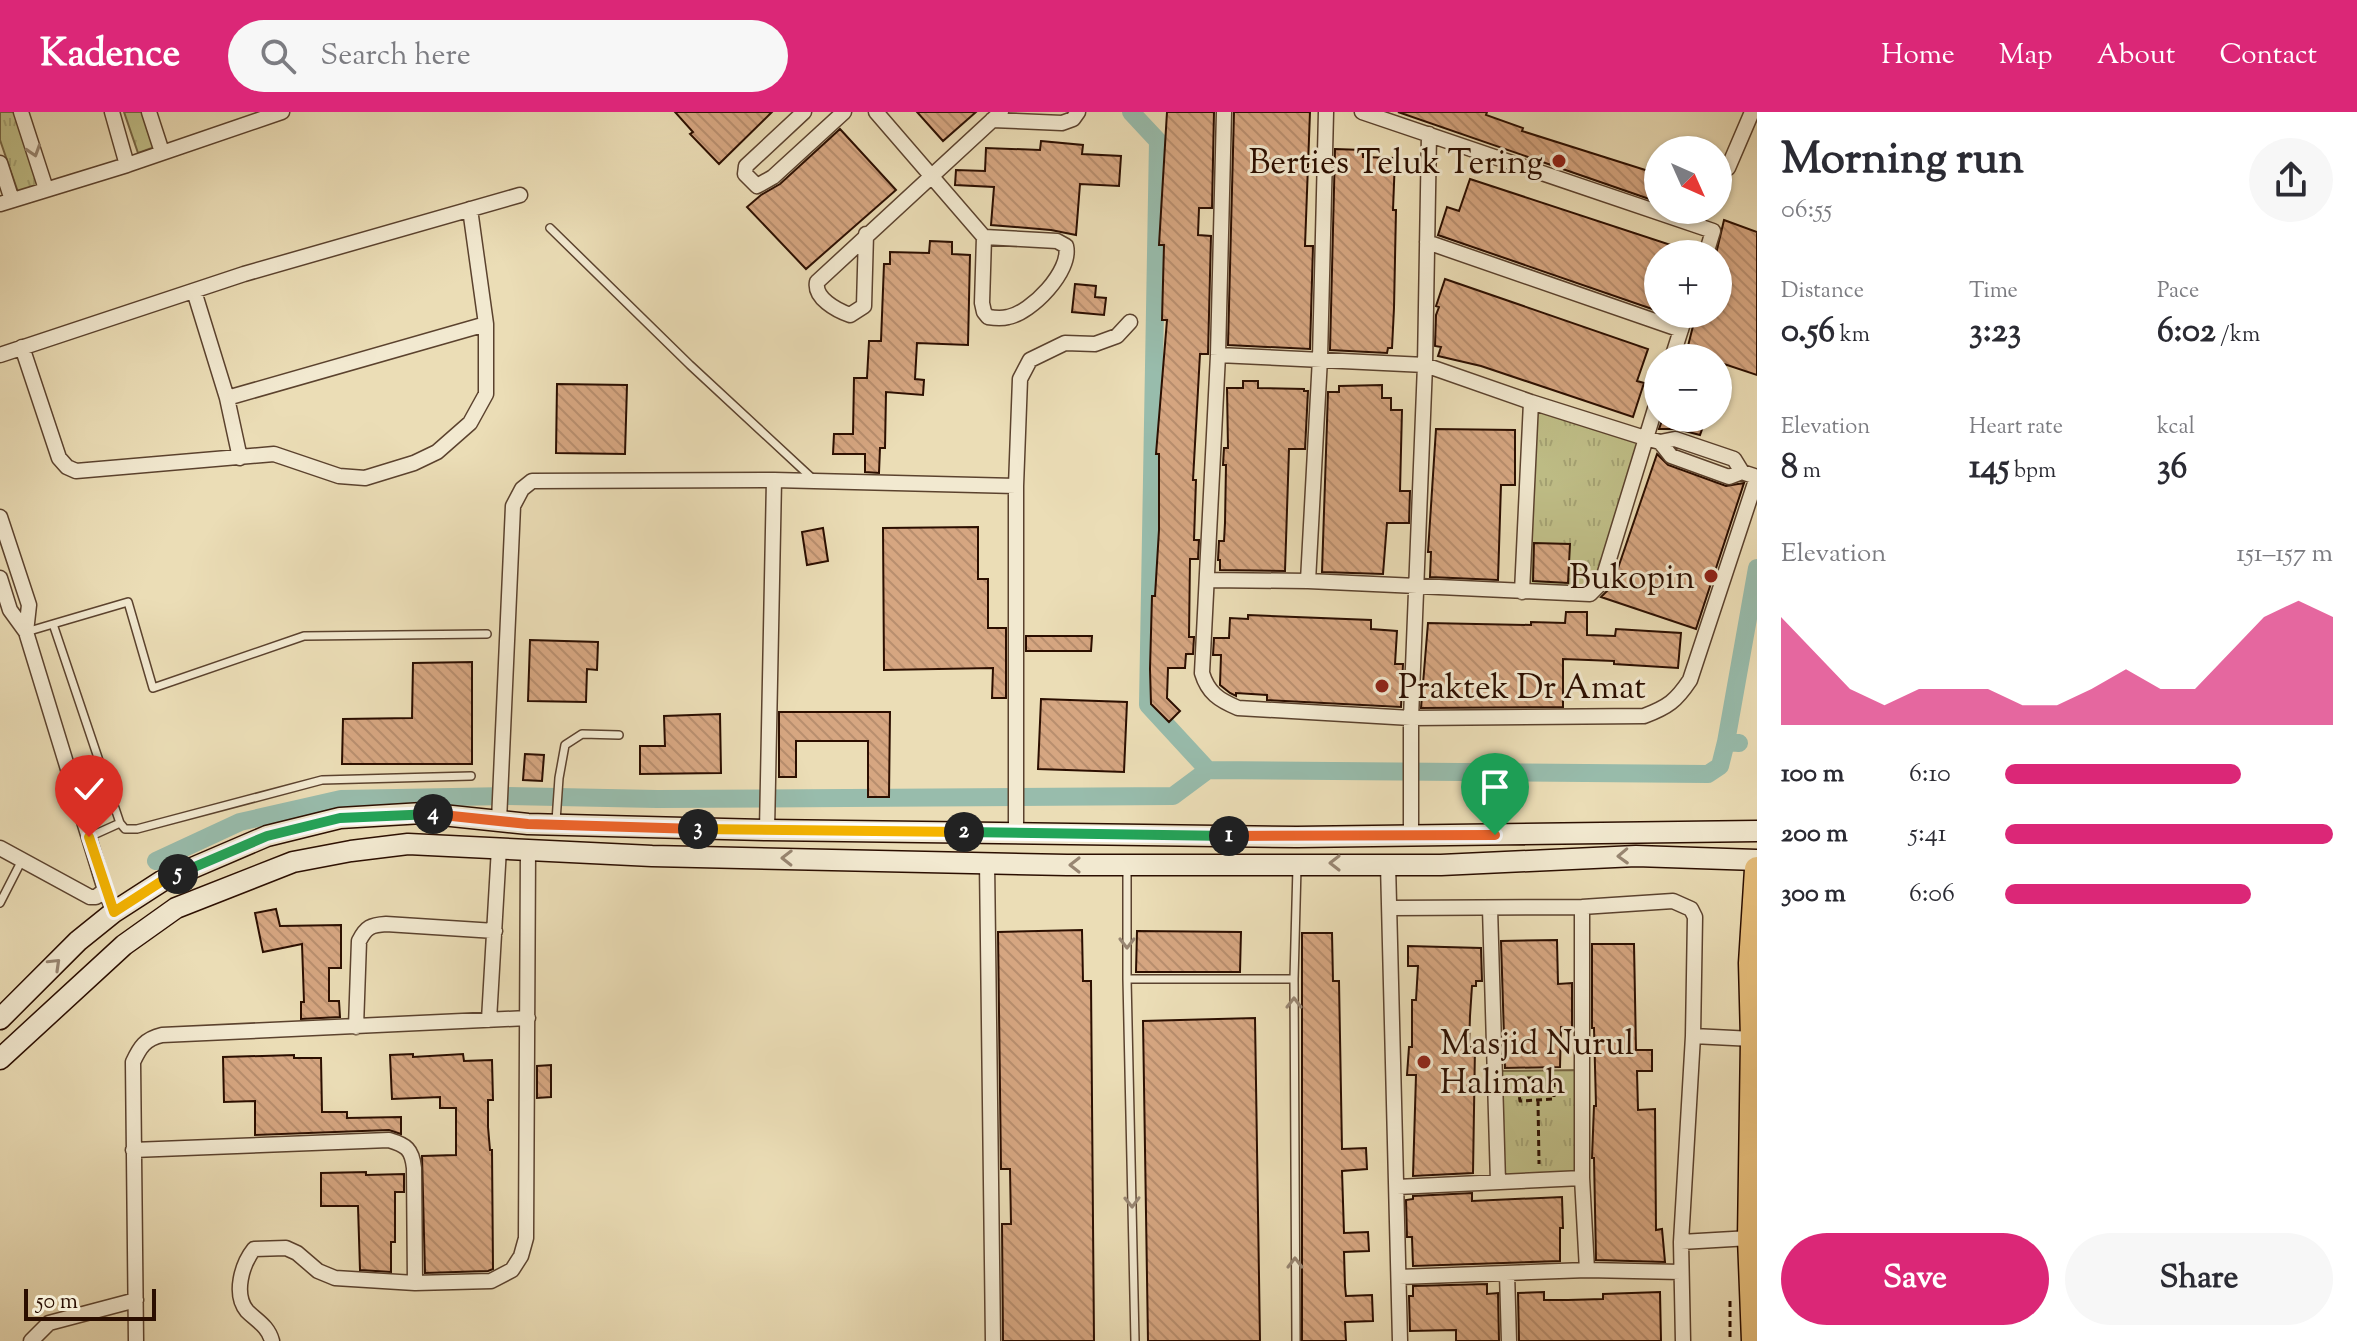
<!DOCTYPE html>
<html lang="en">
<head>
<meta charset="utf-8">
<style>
  body { margin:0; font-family:"Sorts Mill Goudy",serif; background:#f7f7f7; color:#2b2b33; height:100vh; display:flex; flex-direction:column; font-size:30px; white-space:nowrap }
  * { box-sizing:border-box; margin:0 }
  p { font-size:26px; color:#7c7c81 }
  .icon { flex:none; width:44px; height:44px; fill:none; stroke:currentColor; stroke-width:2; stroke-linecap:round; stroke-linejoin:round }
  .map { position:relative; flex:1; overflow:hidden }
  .side { display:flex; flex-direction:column; background:#fff; width:600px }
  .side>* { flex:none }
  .needle { width:52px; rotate:135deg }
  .buttons { position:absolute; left:1644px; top:24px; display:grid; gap:16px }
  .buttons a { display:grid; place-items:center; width:88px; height:88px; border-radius:50%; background:#fff; box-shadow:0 2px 6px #0004; font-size:40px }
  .scale { position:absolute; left:24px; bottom:20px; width:132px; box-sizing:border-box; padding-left:8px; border:4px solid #2b0e00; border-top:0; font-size:22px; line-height:28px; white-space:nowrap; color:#2b0e00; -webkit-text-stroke:6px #f2e9d0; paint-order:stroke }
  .pin { position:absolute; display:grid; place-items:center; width:68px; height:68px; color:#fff; margin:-82px -34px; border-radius:50% 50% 50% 0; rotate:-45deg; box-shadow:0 0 8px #0007 }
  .pin .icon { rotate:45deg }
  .km { position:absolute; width:40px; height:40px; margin:-20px; border-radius:50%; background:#222; color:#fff; font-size:22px; line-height:40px; text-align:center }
  .round { display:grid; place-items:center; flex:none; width:84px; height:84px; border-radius:42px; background:#f7f7f7 }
  .headline { display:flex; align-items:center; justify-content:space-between; height:136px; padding:0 24px }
  h1 { font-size:44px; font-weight:700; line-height:60px }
  .metrics { display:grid; grid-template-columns:repeat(3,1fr); gap:12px; height:136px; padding:8px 24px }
  .metrics div { display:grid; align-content:center }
  .metrics b { font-size:34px; font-weight:700 }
  .metrics small { font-size:22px; font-weight:400 }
  .metrics p { font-size:22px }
  .chart { height:224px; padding:16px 24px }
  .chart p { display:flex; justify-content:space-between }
  .chart svg { width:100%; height:144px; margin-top:8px; fill:#db2777; opacity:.7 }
  .button { display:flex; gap:16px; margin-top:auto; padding:16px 24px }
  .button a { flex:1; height:92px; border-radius:48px; background:#db2777; color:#fff; font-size:32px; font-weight:700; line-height:92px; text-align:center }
  .button a+a { background:#f7f7f7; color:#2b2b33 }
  ul { padding:0 24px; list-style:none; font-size:26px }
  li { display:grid; grid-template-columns:128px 96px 1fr; align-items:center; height:60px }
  li i { height:20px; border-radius:10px; background:#db2777 }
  header { display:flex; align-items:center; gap:48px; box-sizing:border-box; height:112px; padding:0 40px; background:#db2777; color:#fff }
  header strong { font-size:38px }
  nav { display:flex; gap:44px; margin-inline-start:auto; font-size:28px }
  .search { width:560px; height:72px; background:#f7f7f7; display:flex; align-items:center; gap:20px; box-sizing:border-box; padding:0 28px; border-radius:44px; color:#7c7c81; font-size:30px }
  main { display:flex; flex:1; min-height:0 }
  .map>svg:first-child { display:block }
  .park { fill:url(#park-tufts); stroke:#766644; stroke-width:2 }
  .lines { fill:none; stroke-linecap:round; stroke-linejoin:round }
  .canal { stroke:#98bcac; stroke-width:18 }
  .building { fill:url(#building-back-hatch); stroke:#2b0e00; stroke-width:2 }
  .lane-casing { stroke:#5b422e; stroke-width:10 }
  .street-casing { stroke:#5b422e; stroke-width:17 }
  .secondary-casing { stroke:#2b0e00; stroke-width:23 }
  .primary-casing { stroke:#2b0e00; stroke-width:27 }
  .path { stroke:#2b0e00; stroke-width:3; stroke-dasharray:6 4; stroke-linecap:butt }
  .lane { stroke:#f2e9d0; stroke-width:7 }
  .street { stroke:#f2e9d0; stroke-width:14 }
  .secondary { stroke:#f2e9d0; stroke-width:20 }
  .primary { stroke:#e6be7b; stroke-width:24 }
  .oneway { stroke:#988672 }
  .split-1-casing { stroke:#fff; stroke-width:16 }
  .split-2-casing { stroke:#fff; stroke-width:16 }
  .split-3-casing { stroke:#fff; stroke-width:16 }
  .split-4-casing { stroke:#fff; stroke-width:16 }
  .split-5-casing { stroke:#fff; stroke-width:16 }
  .split-6-casing { stroke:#fff; stroke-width:16 }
  .split-1 { stroke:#f0652b; stroke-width:10 }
  .split-2 { stroke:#22a559; stroke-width:10 }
  .split-3 { stroke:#f5b400; stroke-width:10 }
  .split-4 { stroke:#f0652b; stroke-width:10 }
  .split-5 { stroke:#22a559; stroke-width:10 }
  .split-6 { stroke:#f5b400; stroke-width:10 }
  .poi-dot { fill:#8f2418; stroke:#f2e9d0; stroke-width:3 }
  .labels { text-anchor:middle; stroke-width:6; stroke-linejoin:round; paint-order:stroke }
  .poi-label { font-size:34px; fill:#2b0e00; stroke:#f2e9d0; text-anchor:end }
</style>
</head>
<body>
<header>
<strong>Kadence</strong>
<div class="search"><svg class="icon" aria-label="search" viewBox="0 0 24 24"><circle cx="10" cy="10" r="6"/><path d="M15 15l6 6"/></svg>Search here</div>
<nav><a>Home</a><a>Map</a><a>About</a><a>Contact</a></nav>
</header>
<main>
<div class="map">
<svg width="1757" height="1229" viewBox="0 0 1757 1229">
  <defs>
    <pattern id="park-tufts" width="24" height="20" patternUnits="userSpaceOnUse" patternTransform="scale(2)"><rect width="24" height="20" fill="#c0bf88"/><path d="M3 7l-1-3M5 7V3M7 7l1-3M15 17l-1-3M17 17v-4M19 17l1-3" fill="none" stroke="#a5a374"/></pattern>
    <pattern id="building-back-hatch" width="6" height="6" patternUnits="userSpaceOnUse" patternTransform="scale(2)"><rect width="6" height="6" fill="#d6a681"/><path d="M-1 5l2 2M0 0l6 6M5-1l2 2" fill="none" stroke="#b88e6e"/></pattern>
  </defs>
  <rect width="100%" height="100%" fill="#ebddb6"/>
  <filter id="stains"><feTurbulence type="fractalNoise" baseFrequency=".0025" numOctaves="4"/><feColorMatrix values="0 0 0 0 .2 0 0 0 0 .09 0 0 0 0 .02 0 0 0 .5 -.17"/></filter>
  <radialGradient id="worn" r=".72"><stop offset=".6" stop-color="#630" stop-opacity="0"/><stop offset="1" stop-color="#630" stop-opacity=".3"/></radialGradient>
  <path class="park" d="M0,0h17l26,75 -24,8 -19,-55z
    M124,0h20l11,35 -17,6z
    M1536,286l113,38 -49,145 -10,11 -66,-1z
    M1582,958v108l-84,4 -3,-111z"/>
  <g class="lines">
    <path class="canal" d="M1131,0l27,29 -10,564 60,65
      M1739,631l-13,-1 31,-174
      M156,749l84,-39 101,-23 167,-3 149,3 516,-3 35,-26 500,4 12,-8 6,-24"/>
  </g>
  <path class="building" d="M675,0h97l-53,52 -29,-30 3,-2z
    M917,0h59l-33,29z
    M1167,0h47l-2,96h-13l-1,27 13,1 -3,118h-8l-7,126h3l-2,60h5l-1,19h-8l-1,78h5l-1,17h-7l-1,14h-17l-1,30 13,13 -11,11 -18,-18 -1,-35 2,-73h3l4,-66v-76h-3l11,-134h-5l2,-75h-5z
    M1234,0h76l-5,134h8l-3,103 -82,-4z
    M1398,0h89l-1,3 37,13 -1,3 136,43v28z
    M840,17l56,61 -90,79 -59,-62 14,-12 19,-11z
    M1041,29l42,4 -1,9 39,2 -2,30 -39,-2 -4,51 -25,-5 -60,-5 3,-38 -39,-2 1,-15 29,1 1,-23 54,2z
    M1335,37l28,1v7l32,1 -2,52h3l-2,98 -2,40h-4l-1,5 -57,-3z
    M1470,67l219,72v3h-31v57l-220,-76 9,-28 12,4z
    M1724,108l33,12v143l-39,-13v-4h-33l11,-44h22l-2,-60z
    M930,129l22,1v12l18,1 -2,90 -51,-2 -2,36 9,1 -1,15 -37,-3 -1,56h-5l-1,25 -14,-1v-18h-32l1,-20h19l1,-56h13l2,-37h12l3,-77h6v-12l39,1z
    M1445,167l203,70 -11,32 7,2 -11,34 -152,-51 -43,-10 3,-9 -6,-1 1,-31 3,-8 -3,-1z
    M1075,172l21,2 -1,11 11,1 -2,17 -32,-3z
    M1243,269h15v7l46,1v2h4l-3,58h-16l-4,122 -65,-1v-10h-2l1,-19h5l1,-18 1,-58h-3l1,-17h4l-1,-60h16z
    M557,272l70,1 -2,69 -69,-1z
    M1382,273v13h9v12h11l-2,81h10l-1,32h-22l-4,51 -61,-2 6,-180h11v-6z
    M1663,306h43l-6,17 -23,-6h-18z
    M1436,317l79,1v55h-14l-3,95 -68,-3 1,-25h-3z
    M1657,342l11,11 58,21 18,-3 -48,146 -95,-32 9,-9 6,-14z
    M978,415v52h10v49h18v70h-14l1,-30 -109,2 -1,-142z
    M823,416l5,33 -21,4 -5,-33z
    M1534,431l36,1 -2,39 -35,-2z
    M1566,500h21v23l28,1 1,-7 65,4 -3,35 -64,-4v-3l-51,-2v48l-142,1 7,-85 103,2v-3l34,1z
    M1248,503l123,5v9l26,2 -2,33h8l-2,43 -134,-7v-5l-31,-2v3l-6,-3 -10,-8 1,-30h-8l1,-17h15l1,-20 18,1z
    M1026,524h66l-1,15h-65z
    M530,528l68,2 -1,28 -10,-1 -1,33 -58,-1z
    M472,550v102h-130l1,-45 69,-1 1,-55z
    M1041,587l86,3 -3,70 -86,-3z
    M779,600h111l-1,85h-21v-56h-72v36h-17z
    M720,602l1,59 -81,1v-28h25l-1,-30z
    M525,642l19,1 -2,26 -19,-1z
    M276,797l4,17 61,-1v43h-12v33h10l1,16 -39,2v-17h3l-2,-58 -39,8 -8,-39z
    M1082,818l1,51h8l3,360h-91l-1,-117h9l-1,-55h-9l-3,-237z
    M1137,819l104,1 -1,40h-104z
    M1302,821h30l1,48h6l3,168 24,-1 1,21 -25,2 2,62 24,-1 1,19 -25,1 1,34 1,10 26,-1 1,26 -28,1 1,19h-44z
    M1557,828l1,44 14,-1v44h-11l-1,40 -55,1 -4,-127z
    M1592,832h42l2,106h16v21h-15l1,39 17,-1 1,121 6,-1 3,33 -69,-2 -2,-102h-2l2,-52h2l-2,-78h-2z
    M1408,834l73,2 1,33h-6v5h-4l-2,30 -1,31h6l-2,126 -60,3 3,-101h-9l2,-28h3v-47h4l2,-34h-10z
    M1255,906l5,323h-112l-5,-320z
    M413,942v3l50,-3 1,7 28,-1 1,40h-5v27l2,23h2l1,119 -5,2 -63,2 -3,-117 34,-1v-47h-16v-11l-48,2 -2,-44z
    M294,943v3h27l1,54h25v6l54,-1v17l-12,-4 -134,5v-34l-31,1 -1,-45z
    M551,953v32l-14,1v-32z
    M366,1060v3l38,-1v18h-9v50h-4v30l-31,-2 -2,-64h-37v-33z
    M1472,1081v8l90,-4 1,31h-3v33l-147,5 -1,-29h-5l-1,-37 7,-1v-3z
    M1487,1172v10l11,-1 1,48h-43v-11l-46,1 -1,-35h4v-10z
    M1544,1180v8h24l35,-1v-5l57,-2 1,49h-142l-1,-48z"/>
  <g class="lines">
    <defs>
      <path id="lane" d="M550,116l140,137 124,115
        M53,512l75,-22 25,86 151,-52 183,-2
        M26,520l27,-8 67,199 5,6h12l185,-49 149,-4
        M556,709l3,-43 6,-33 17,-11 37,1
        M89,725l31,-14
        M1127,755v112l8,362
        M0,791l22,-43
        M1127,867h167
        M1296,1229l-2,-362 3,-112"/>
      <path id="street" d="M21,0l25,77
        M112,0l15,53
        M149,0l13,40
        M804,0l-58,54 -1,8 12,12 16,-9 71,-65
        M876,0l108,125 -2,66 2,9 4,5c6,1 13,2 20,0 23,-4 64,-46 58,-71l-9,-5 -73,-4
        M1224,0l-6,243 -16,318c6,20 17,27 36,35l173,10 233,-2c24,-9 32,-15 46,-36l67,-203 -15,-5 -13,5 -58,-21 -11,-14
        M1362,0l351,119 -7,23
        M992,8l70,3 11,-4 5,-7
        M0,51l12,37
        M1728,56l24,-56
        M0,92l127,-39 155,-53
        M866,122l-2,72 -14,9c-14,-5 -36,-17 -33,-33l184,-170
        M1427,130l254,88
        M194,179l33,107 13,60
        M22,235l37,111 8,9 9,4 198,-17 65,22 26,2 49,-15 23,-11 33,-29 16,-29v-70l-16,-115
        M0,243l244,-81 276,-79
        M1218,243l207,10 106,37 114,36 15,4 15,-3 59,20 8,13
        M1672,246l14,-44
        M227,286l259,-74
        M0,405l29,88 -3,27
        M0,466l10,32 16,22 79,258 9,22
        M1208,468l100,1 282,13 12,-12 56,-183
        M1308,469l12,-223 6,-246
        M1522,480l9,-190
        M499,709l14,-315 9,-17 10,-8 242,-1 242,6
        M767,718l7,-350
        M1016,721v-347l4,-107 10,-19 35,-17 30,1 22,-8 13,-14
        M1411,724v-118l14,-353 4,-231
        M0,736l90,49h6l9,-7
        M987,750l6,479
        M1388,752l12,477
        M1582,795v271l5,92
        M1391,796l191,-1 91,-6 18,8 4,8 -2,119 -12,206 2,99
        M1490,796l8,274
        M489,908l10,-172
        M356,915l3,-86c7,-14 12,-16 27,-17l109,7
        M1693,924l60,3
        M133,1038l256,-10c17,5 23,9 25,28l1,115
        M1397,1075l185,-9
        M1681,1130l69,-4
        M1507,1161l2,68
        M1399,1165l188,-7 94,2
        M31,1229l18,-18 87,-23
        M136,1229l-3,-279c7,-15 12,-23 29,-27l366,-17
        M272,1229c-4,-15 -15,-20 -25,-30 -14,-17 -5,-47 7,-62l32,-1 11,5 21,18 17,7 80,5 76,-2 21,-11 9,-14 5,-18 2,-388"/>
      <path id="secondary" d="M0,907l78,-78 36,-29 48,-31 105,-45 73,-18 83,-5 105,11 239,6 530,7 460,-6
        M0,947l124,-114 52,-37 117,-46 58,-11 57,-7 244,12 415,9h374l195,-9 121,4"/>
      <path id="primary" d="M1754,1229l-4,-103 3,-199 -2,-76 6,-94"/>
    </defs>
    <use href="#lane" class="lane-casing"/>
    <use href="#street" class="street-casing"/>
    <use href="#secondary" class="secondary-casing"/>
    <use href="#primary" class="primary-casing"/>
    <path class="path" d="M1517,966h37v21l-34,2z
      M1538,988l1,64
      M1730,1189v40"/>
    <use href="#lane" class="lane"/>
    <use href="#street" class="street"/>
    <use href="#secondary" class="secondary"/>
    <use href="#primary" class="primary"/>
  </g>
  <defs><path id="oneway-chevron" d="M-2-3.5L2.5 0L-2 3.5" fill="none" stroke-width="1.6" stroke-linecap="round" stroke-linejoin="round" transform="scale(2)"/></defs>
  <g class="oneway">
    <use href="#oneway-chevron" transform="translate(34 39) rotate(72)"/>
    <use href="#oneway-chevron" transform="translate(1623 744) rotate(178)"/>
    <use href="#oneway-chevron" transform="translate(787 746) rotate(-179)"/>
    <use href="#oneway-chevron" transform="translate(1335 751) rotate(-180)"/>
    <use href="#oneway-chevron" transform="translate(1075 753) rotate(-180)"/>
    <use href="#oneway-chevron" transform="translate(1127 831) rotate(90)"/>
    <use href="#oneway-chevron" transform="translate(55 852) rotate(-44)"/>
    <use href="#oneway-chevron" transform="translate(1294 891) rotate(-90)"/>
    <use href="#oneway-chevron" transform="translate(1132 1090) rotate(89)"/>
    <use href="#oneway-chevron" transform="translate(1295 1151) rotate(-90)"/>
  </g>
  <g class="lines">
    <defs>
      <path id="split-1" d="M1229,724l266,-1"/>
      <path id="split-2" d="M964,720l265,4"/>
      <path id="split-3" d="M698,717l266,3"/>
      <path id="split-4" d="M433,702l95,10 170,5"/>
      <path id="split-5" d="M178,762l89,-38 73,-18 93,-4"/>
      <path id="split-6" d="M89,725l25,75 48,-31 16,-7"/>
    </defs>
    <use href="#split-1" class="split-1-casing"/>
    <use href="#split-2" class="split-2-casing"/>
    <use href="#split-3" class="split-3-casing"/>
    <use href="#split-4" class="split-4-casing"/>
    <use href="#split-5" class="split-5-casing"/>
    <use href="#split-6" class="split-6-casing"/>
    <use href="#split-1" class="split-1"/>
    <use href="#split-2" class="split-2"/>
    <use href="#split-3" class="split-3"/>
    <use href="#split-4" class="split-4"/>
    <use href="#split-5" class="split-5"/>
    <use href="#split-6" class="split-6"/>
  </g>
  <g class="poi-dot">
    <circle cx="1559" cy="49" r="8"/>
    <circle cx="1711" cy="464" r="8"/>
    <circle cx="1382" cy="574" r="8"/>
    <circle cx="1424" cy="950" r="8"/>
  </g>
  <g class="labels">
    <g class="poi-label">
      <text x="1543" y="61">Berties Teluk Tering</text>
      <text x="1695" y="476">Bukopin</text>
      <text x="1398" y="586" text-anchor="start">Praktek Dr Amat</text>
      <text x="1440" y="942" text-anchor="start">Masjid Nurul<tspan x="1440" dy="39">Halimah</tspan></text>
    </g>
  </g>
  <rect width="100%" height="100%" filter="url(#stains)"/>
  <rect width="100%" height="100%" fill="url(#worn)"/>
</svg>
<div class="buttons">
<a><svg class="needle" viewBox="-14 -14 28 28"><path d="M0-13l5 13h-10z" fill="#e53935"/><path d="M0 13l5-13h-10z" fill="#7c7c81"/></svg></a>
<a>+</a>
<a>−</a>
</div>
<div class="scale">50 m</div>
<div class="pin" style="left:1495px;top:723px;background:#1e9e55"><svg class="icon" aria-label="arrive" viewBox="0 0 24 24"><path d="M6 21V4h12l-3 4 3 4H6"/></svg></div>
<div class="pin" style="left:89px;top:725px;background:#d93025"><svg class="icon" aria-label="check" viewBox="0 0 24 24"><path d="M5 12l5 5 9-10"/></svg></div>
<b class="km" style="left:1229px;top:724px">1</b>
<b class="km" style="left:964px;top:720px">2</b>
<b class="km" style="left:698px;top:717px">3</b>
<b class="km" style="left:433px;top:702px">4</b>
<b class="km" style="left:178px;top:762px">5</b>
</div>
<section class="side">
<div class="headline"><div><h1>Morning run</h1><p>06:55</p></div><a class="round"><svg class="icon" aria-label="share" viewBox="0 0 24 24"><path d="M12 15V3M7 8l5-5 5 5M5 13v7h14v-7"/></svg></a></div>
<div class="metrics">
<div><p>Distance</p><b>0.56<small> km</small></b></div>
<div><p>Time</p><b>3:23</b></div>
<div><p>Pace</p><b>6:02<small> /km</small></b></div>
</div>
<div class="metrics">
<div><p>Elevation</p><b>8<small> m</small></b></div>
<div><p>Heart rate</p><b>145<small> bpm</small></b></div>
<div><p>kcal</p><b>36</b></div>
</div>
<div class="chart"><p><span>Elevation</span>151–157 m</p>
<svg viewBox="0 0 160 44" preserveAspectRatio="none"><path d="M0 44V11L10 22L20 33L30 38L40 33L50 33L60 33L70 38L80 38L90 33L100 27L110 33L120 33L130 22L140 11L150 6L160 11V44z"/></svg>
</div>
<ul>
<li><b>100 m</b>6:10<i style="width:72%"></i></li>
<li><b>200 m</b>5:41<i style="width:100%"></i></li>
<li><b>300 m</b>6:06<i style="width:75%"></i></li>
</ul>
<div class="button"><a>Save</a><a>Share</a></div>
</section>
</main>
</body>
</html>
